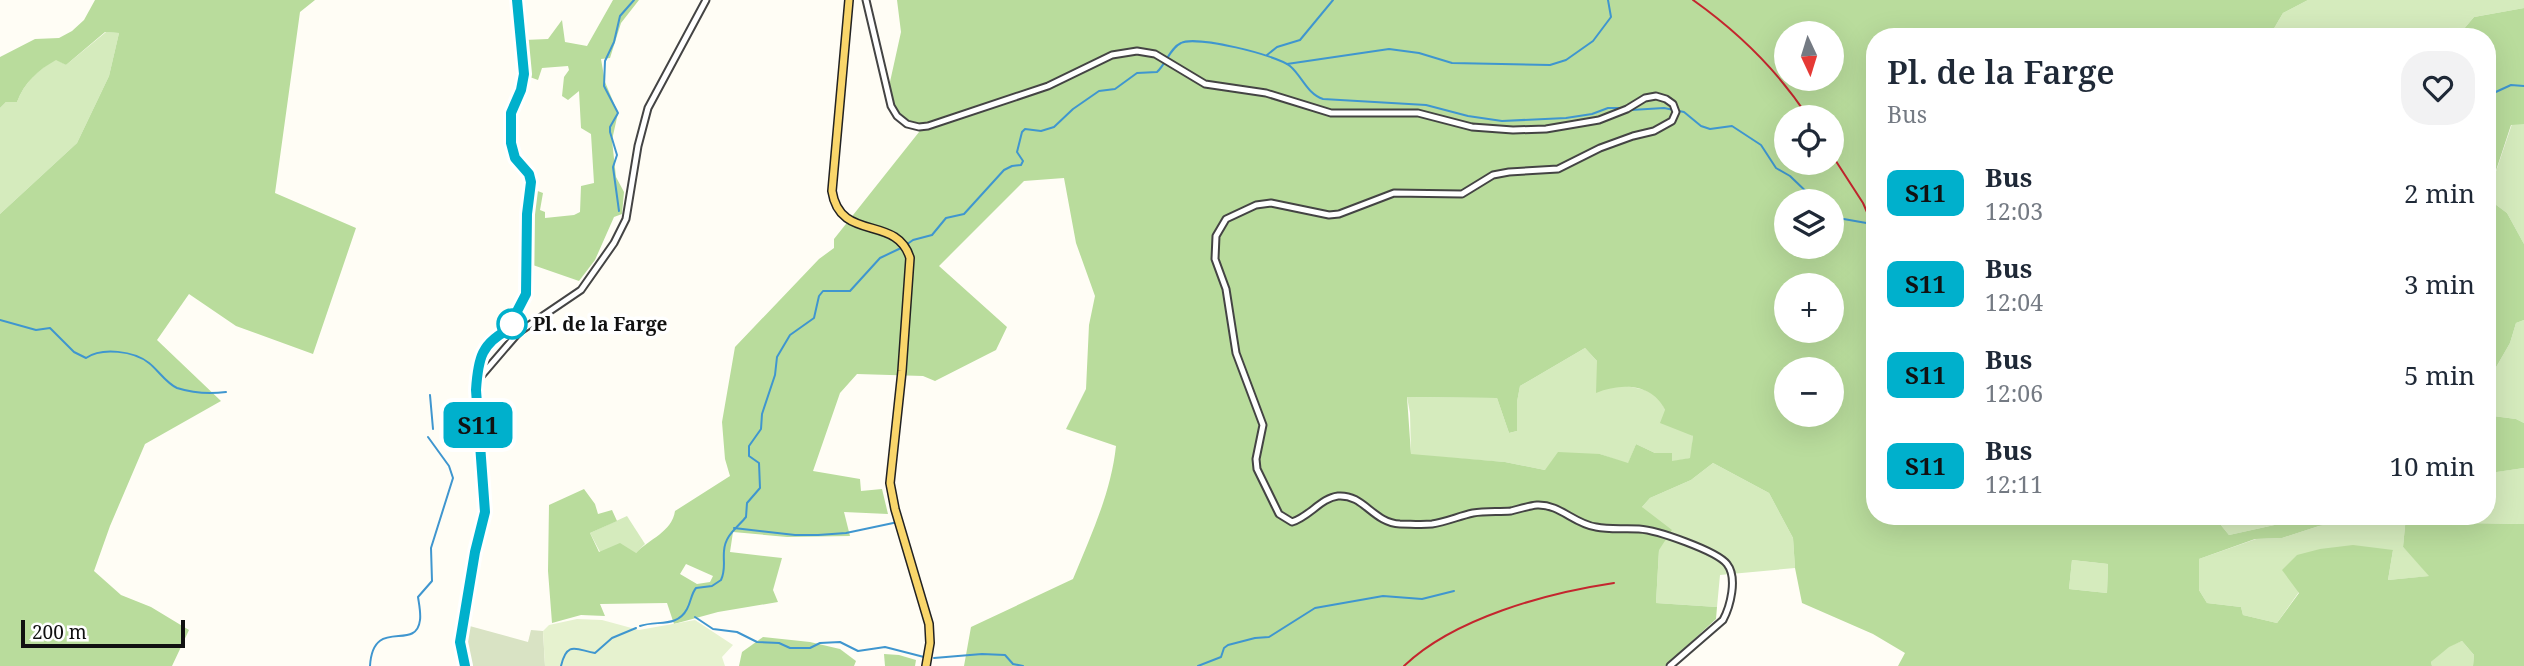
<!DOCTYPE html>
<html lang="fr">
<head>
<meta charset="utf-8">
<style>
  body { margin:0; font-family:"Noto Serif",serif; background:#f2f2f3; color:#1f2937; height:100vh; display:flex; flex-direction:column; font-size:26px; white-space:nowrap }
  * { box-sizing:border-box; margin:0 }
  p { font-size:23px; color:#747a83 }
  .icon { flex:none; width:38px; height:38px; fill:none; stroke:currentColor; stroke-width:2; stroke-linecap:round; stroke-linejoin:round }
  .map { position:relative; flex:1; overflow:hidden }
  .panel { position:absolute; left:1866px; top:28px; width:630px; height:497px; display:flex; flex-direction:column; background:#fff; border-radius:28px; box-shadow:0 7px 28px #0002 }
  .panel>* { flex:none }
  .badge { padding:0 14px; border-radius:10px; font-size:24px; line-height:46px }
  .needle { width:46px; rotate:176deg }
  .controls { position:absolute; left:1774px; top:21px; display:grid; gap:14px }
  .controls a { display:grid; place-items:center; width:70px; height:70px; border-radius:50%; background:#fff; box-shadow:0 7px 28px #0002; font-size:35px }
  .scale { position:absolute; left:21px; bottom:18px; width:164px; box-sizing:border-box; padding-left:7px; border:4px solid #111; border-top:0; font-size:19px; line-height:24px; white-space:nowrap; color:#111; -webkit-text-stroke:5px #fff; paint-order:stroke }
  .map>.badge { position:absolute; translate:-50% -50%; box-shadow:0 0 0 4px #fff }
  .round { display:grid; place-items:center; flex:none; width:74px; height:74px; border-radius:28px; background:#f2f2f3 }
  .overview { display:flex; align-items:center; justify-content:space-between; height:119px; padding:0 21px }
  h1 { font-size:33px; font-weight:600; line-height:52px }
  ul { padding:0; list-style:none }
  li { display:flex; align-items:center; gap:21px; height:91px; padding:0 21px }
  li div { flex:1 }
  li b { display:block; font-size:26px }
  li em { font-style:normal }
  li .badge { min-width:77px; font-weight:700; text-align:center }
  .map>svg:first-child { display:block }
</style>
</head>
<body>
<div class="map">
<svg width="2524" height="666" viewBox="0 0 2524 666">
  <rect width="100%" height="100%" fill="#fffdf5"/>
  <!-- green -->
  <g fill="#d5ebbd">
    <polygon points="2308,0 2524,0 2524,8 2474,17 2457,37 2269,37 2283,13"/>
    <path d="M 106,32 L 119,33 L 109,76 L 77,143 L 0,214 L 0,108 L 6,102 L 17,102 C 24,83 38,70 56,59 L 66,65 Z"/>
    <polygon points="2512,124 2524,124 2524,244 2507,213 2487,198"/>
    <polygon points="2524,320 2524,423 2516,419 2493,416 2487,383 2510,343 2516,323"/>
    <polygon points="1585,348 1597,361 1607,388 1627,386 1645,390 1659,396 1665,410 1693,436 1691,458 1671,462 1672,453 1655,453 1636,444 1628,464 1600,454 1545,470 1505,462 1411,455 1410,413 1407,397 1497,398 1509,433 1517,431 1517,402 1520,386"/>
    <polygon points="1713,463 1769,493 1793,538 1795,568 1720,575 1717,607 1656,603 1659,550 1642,507 1650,498 1691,480"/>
    <polygon points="2524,468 2524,524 2463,523 2466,516 2487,516 2487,478 2489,473"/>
    <polygon points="627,516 645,544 636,553 600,552 590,533"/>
    <polygon points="2216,516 2296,516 2279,524 2229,535 2216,519"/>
    <polygon points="2378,516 2406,516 2403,547 2430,576 2388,580 2393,550 2299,592 2277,623 2243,615 2241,607 2207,603 2199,590 2199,559 2256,539 2282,538 2319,526"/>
    <polygon points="2072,560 2108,564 2107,593 2069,589"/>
    <polygon points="2462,641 2474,655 2473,666 2432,666 2431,662 2449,646"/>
  </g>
  <!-- forest -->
  <g fill="#b9dc9c" fill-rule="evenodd">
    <path d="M 95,0 L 315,0 L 300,12 L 275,193 L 356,228 L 313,354 L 236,326 L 189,294 L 157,340 L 221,401 L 145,444 L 110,526 L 94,571 L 121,595 L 151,607 L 189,630 L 172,666 L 0,666 L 0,214 L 77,143 L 109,76 L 119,33 L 105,32 L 66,65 L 56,60 C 38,70 24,83 17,102 L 6,102 L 0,108 L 0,57 L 35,39 L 59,38 L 72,31 L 84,20 Z"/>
    <polygon points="613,0 639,0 621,23 610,58 601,59 605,82 618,113 612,140 616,177 624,192 622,214 614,217 595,260 579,281 530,264 530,218 535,190 543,193 540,210 545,212 545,218 574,215 580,212 581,186 594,183 591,134 581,128 579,91 568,100 562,96 564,77 569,70 568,66 542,68 538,80 527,76 524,40 548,39 562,20 565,42 587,46"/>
    <path d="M 897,0 L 2308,0 L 2283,13 L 2269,37 L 1874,37 L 1874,516 L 2112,516 L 2121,523 L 2126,516 L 2216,516 L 2216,519 L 2229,535 L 2279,524 L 2296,516 L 2378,516 L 2319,526 L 2282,538 L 2255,539 L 2199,559 L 2199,590 L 2207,603 L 2241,607 L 2243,615 L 2277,623 L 2299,593 L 2282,570 L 2297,555 L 2320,549 L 2353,545 L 2393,550 L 2388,580 L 2429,576 L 2403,547 L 2406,516 L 2466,516 L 2463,523 L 2524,524 L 2524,666 L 2473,666 L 2474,655 L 2462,641 L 2449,647 L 2431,662 L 2432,666 L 1898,666 L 1905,653 L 1873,634 L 1802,603 L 1795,568 L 1793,538 L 1769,493 L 1713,463 L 1691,480 L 1650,498 L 1642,507 L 1672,530 L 1659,550 L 1656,603 L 1717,607 L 1716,619 L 1665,666 L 964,666 L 971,627 L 1073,579 C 1091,535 1111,493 1116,446 L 1066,429 L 1086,389 L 1089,325 L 1095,296 L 1076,243 L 1064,178 L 1024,181 L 939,266 L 1007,327 L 996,350 L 935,381 L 923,376 L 857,374 L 840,393 L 813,471 L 860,479 L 861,491 L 882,489 L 888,514 L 844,512 L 850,536 L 787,537 L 733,532 L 730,552 L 782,558 L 773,590 L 778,602 L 718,612 L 674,624 L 667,603 L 600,604 L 605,616 L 581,615 L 552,623 L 548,571 L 549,505 L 584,489 L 595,504 L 598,514 L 612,510 L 617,521 L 590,533 L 599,552 L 620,543 L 636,553 C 649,539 672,532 675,511 L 730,476 L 725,459 L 722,422 L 735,347 L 819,259 L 834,248 L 834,239 L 923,127 L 914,126 L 897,116 L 888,91 L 901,32 ZM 1787,33 L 1832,33 L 1832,79 L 1787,79 ZM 1787,117 L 1832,117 L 1832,163 L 1787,163 ZM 1787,201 L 1832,201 L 1832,247 L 1787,247 ZM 1787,285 L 1832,285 L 1832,331 L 1787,331 ZM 1585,348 L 1597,361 L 1596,393 C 1621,383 1652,383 1665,410 L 1660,423 L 1693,436 L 1690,458 L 1672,461 L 1672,453 L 1655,453 L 1636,444 L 1628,463 L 1600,454 L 1558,452 L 1545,470 L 1505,462 L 1411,454 L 1407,397 L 1497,398 L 1509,433 L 1517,431 L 1517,402 L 1520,386 ZM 1787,369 L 1832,369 L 1832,415 L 1787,415 ZM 2072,560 L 2108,564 L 2107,593 L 2069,589 ZM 686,564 L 713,576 L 710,582 L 697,584 L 680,574 Z"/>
    <polygon points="2524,8 2524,124 2511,125 2487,198 2507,213 2524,244 2524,320 2516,323 2510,343 2487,383 2487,37 2457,37 2474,17"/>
    <polygon points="2487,384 2493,416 2516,419 2524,423 2524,468 2490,473 2487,478"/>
    <polygon points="763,637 810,642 840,649 856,661 854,666 739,666 742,652"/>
    <polygon points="884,654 899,655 916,660 915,666 885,666"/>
  </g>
  <!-- cemetery -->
  <polygon fill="#d9e3c4" points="466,625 528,642 531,630 543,631 545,666 469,666 464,646"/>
  <!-- pitch -->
  <polygon fill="#e6f2cf" points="577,619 602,620 639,630 695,620 733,645 722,657 725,666 545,666 543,631 549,625"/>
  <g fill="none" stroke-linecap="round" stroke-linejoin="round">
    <!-- stream -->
    <g stroke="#3f96cf" stroke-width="2">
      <polyline points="1267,55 1277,47 1300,40 1333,0"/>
      <polyline points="1287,64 1389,49 1419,53 1452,63 1550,65 1566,60 1593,41 1611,17 1608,0"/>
      <polyline points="2487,96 2511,85 2524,86"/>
      <polyline points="1631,110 1664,108 1684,112 1701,126 1710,129 1732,126 1761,145 1776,168 1790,176 1816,201"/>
      <polyline points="619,211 613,167 617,155 610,132 610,127 618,113 604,86 605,61 614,42 620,16 634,0"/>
      <polyline points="1832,214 1838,218 1872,224"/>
      <path d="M 906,245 L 913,240 L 932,235 L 946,218 L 964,214 L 1004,170 L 1012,166 L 1021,165 L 1023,161 L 1017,152 L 1022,132 L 1025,129 L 1041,131 L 1054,127 L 1073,109 L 1099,91 L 1115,89 L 1137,73 L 1157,72 C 1166,64 1170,48 1181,43 C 1195,35 1277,55 1290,66 C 1302,76 1307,94 1323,99 L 1426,105 L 1468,116 L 1502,121 L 1566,118 L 1592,114 L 1608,108 L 1622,108"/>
      <path d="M 0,320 L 36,330 L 50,328 L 74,352 L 86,358 C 102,347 134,351 149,363 C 158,370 166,383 177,388 C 193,393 210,394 226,392"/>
      <polyline points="430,395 433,429"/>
      <polyline points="734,528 795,535 818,535 846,533 898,522"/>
      <polyline points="695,617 713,629 737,632 757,642 779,643 790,648 810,648 820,643 840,642 858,651 885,647 924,657"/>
      <path d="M 640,626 C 657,620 677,628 687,609 C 691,602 691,594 696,588 L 712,586 L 721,580 C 726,569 723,562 724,551 C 725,535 737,528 746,517 L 747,503 L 760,488 L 759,463 L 749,456 L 749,446 L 761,429 L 762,414 L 775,375 L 777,357 L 790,335 L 814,318 L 819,296 L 823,291 L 850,291 L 880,258 L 901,248"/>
      <polyline points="934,658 982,654 1005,655 1013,664 1023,666"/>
      <path d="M 370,666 C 373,615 416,653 420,620 C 421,613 419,604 418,597 L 432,581 L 431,548 L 453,478 L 449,466 L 428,437"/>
      <path d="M 561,666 C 567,640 577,650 595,653 L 612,638 L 636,628"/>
      <polyline points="1198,666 1221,657 1224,648 1228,645 1255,638 1269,637 1315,608 1383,596 1422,599 1454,591"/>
    </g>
    <!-- minor casing -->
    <g stroke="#444" stroke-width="9">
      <g id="minor">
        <path d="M 866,0 L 891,106 L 897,116 L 907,124 L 919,127 L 928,126 L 1048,86 L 1112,55 L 1137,51 L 1155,54 L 1205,84 L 1266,93 L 1331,113 L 1418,113 L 1472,127 L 1513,130 L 1546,129 L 1599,120 L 1627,109 L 1645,98 L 1656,96 L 1666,99 L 1673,104 L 1676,112 L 1672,121 L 1654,131 L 1633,136 L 1600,148 L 1558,169 L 1509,172 L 1493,175 L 1462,194 L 1394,193 L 1339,214 L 1329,215 L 1271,203 L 1256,205 L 1226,219 L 1216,236 L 1215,259 L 1226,289 L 1236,353 L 1263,425 L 1256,459 L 1257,469 L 1279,514 L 1292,522 C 1309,517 1321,498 1338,496 C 1364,494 1373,523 1400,524 C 1410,524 1421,525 1432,524 C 1446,522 1459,516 1473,513 C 1485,511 1498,512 1511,511 C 1519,509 1528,506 1537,505 C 1560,504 1574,524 1596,527 C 1610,530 1625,528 1639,529 C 1657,530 1717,551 1727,564 C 1738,578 1730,607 1723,620 L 1670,666"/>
        <polyline points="512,328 512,321 526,294 527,214 531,182 529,174 515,158 511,143 511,116 521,90 524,73 517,0"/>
        <polyline points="478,375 482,375 519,332 581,290 614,243 626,219 638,146 648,108 706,0"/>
        <path d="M 479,440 C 478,416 470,366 485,347 C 491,338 503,332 512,328"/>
        <polyline points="465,666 460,642 476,552 484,521 485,505"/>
      </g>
    </g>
    <!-- major casing -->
    <g stroke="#222" stroke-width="10">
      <path id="major" d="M 849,0 L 832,191 C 840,243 897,214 910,258 L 902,371 L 890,483 L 895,509 L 929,624 L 930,643 L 926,666"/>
    </g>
    <!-- minor -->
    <use href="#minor" stroke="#fff" stroke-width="5"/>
    <!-- major -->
    <use href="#major" stroke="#f9d66b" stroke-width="7"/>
    <!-- rail -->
    <g stroke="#c4262e" stroke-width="2">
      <path d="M 1693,0 C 1738,32 1778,71 1808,117"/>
      <polyline points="1832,155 1863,203 1874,228"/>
      <path d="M 1404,666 C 1454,618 1547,593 1614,583"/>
    </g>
  </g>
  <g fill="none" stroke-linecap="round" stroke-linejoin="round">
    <!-- line casing -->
    <g stroke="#fff" stroke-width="16">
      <path id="line" d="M 465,666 L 460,642 L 475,552 L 485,512 L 476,390 C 478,359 481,342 512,328 L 512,321 L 526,294 L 527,214 L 531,182 L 529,174 L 515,158 L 511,143 L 511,113 L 521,90 L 524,74 L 517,0"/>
    </g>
    <!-- line -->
    <use href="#line" stroke="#00b0cc" stroke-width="10"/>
  </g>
  <!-- markers -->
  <circle fill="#fff" stroke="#00b0cc" stroke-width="3.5" cx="512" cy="324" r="14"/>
  <g text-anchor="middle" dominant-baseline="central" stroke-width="7" stroke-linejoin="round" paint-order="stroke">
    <!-- stop labels -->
    <g font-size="19" font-weight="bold" fill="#111" stroke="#fff" text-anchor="start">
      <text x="533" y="324">Pl. de la Farge</text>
    </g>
  </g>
</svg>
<div class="controls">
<a><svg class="needle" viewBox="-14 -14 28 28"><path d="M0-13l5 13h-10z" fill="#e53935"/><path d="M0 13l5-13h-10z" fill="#747a83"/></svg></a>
<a><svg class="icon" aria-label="locate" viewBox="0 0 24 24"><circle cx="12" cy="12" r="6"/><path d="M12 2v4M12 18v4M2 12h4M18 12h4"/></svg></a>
<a><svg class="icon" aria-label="layers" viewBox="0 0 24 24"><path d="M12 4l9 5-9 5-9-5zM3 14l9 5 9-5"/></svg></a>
<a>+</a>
<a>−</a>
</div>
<div class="scale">200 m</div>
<b class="badge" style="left:478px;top:425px;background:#00b0cc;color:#111">S11</b>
<section class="panel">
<div class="overview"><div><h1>Pl. de la Farge</h1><p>Bus</p></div><a class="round"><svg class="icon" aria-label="heart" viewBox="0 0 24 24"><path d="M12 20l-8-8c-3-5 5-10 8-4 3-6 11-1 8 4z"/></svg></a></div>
<ul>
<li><span class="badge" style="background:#00b0cc;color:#111">S11</span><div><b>Bus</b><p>12:03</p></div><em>2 min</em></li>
<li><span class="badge" style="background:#00b0cc;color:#111">S11</span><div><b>Bus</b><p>12:04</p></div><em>3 min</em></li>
<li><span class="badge" style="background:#00b0cc;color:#111">S11</span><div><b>Bus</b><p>12:06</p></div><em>5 min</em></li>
<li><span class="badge" style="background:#00b0cc;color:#111">S11</span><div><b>Bus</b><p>12:11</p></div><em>10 min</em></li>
</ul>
</section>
</div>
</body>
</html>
